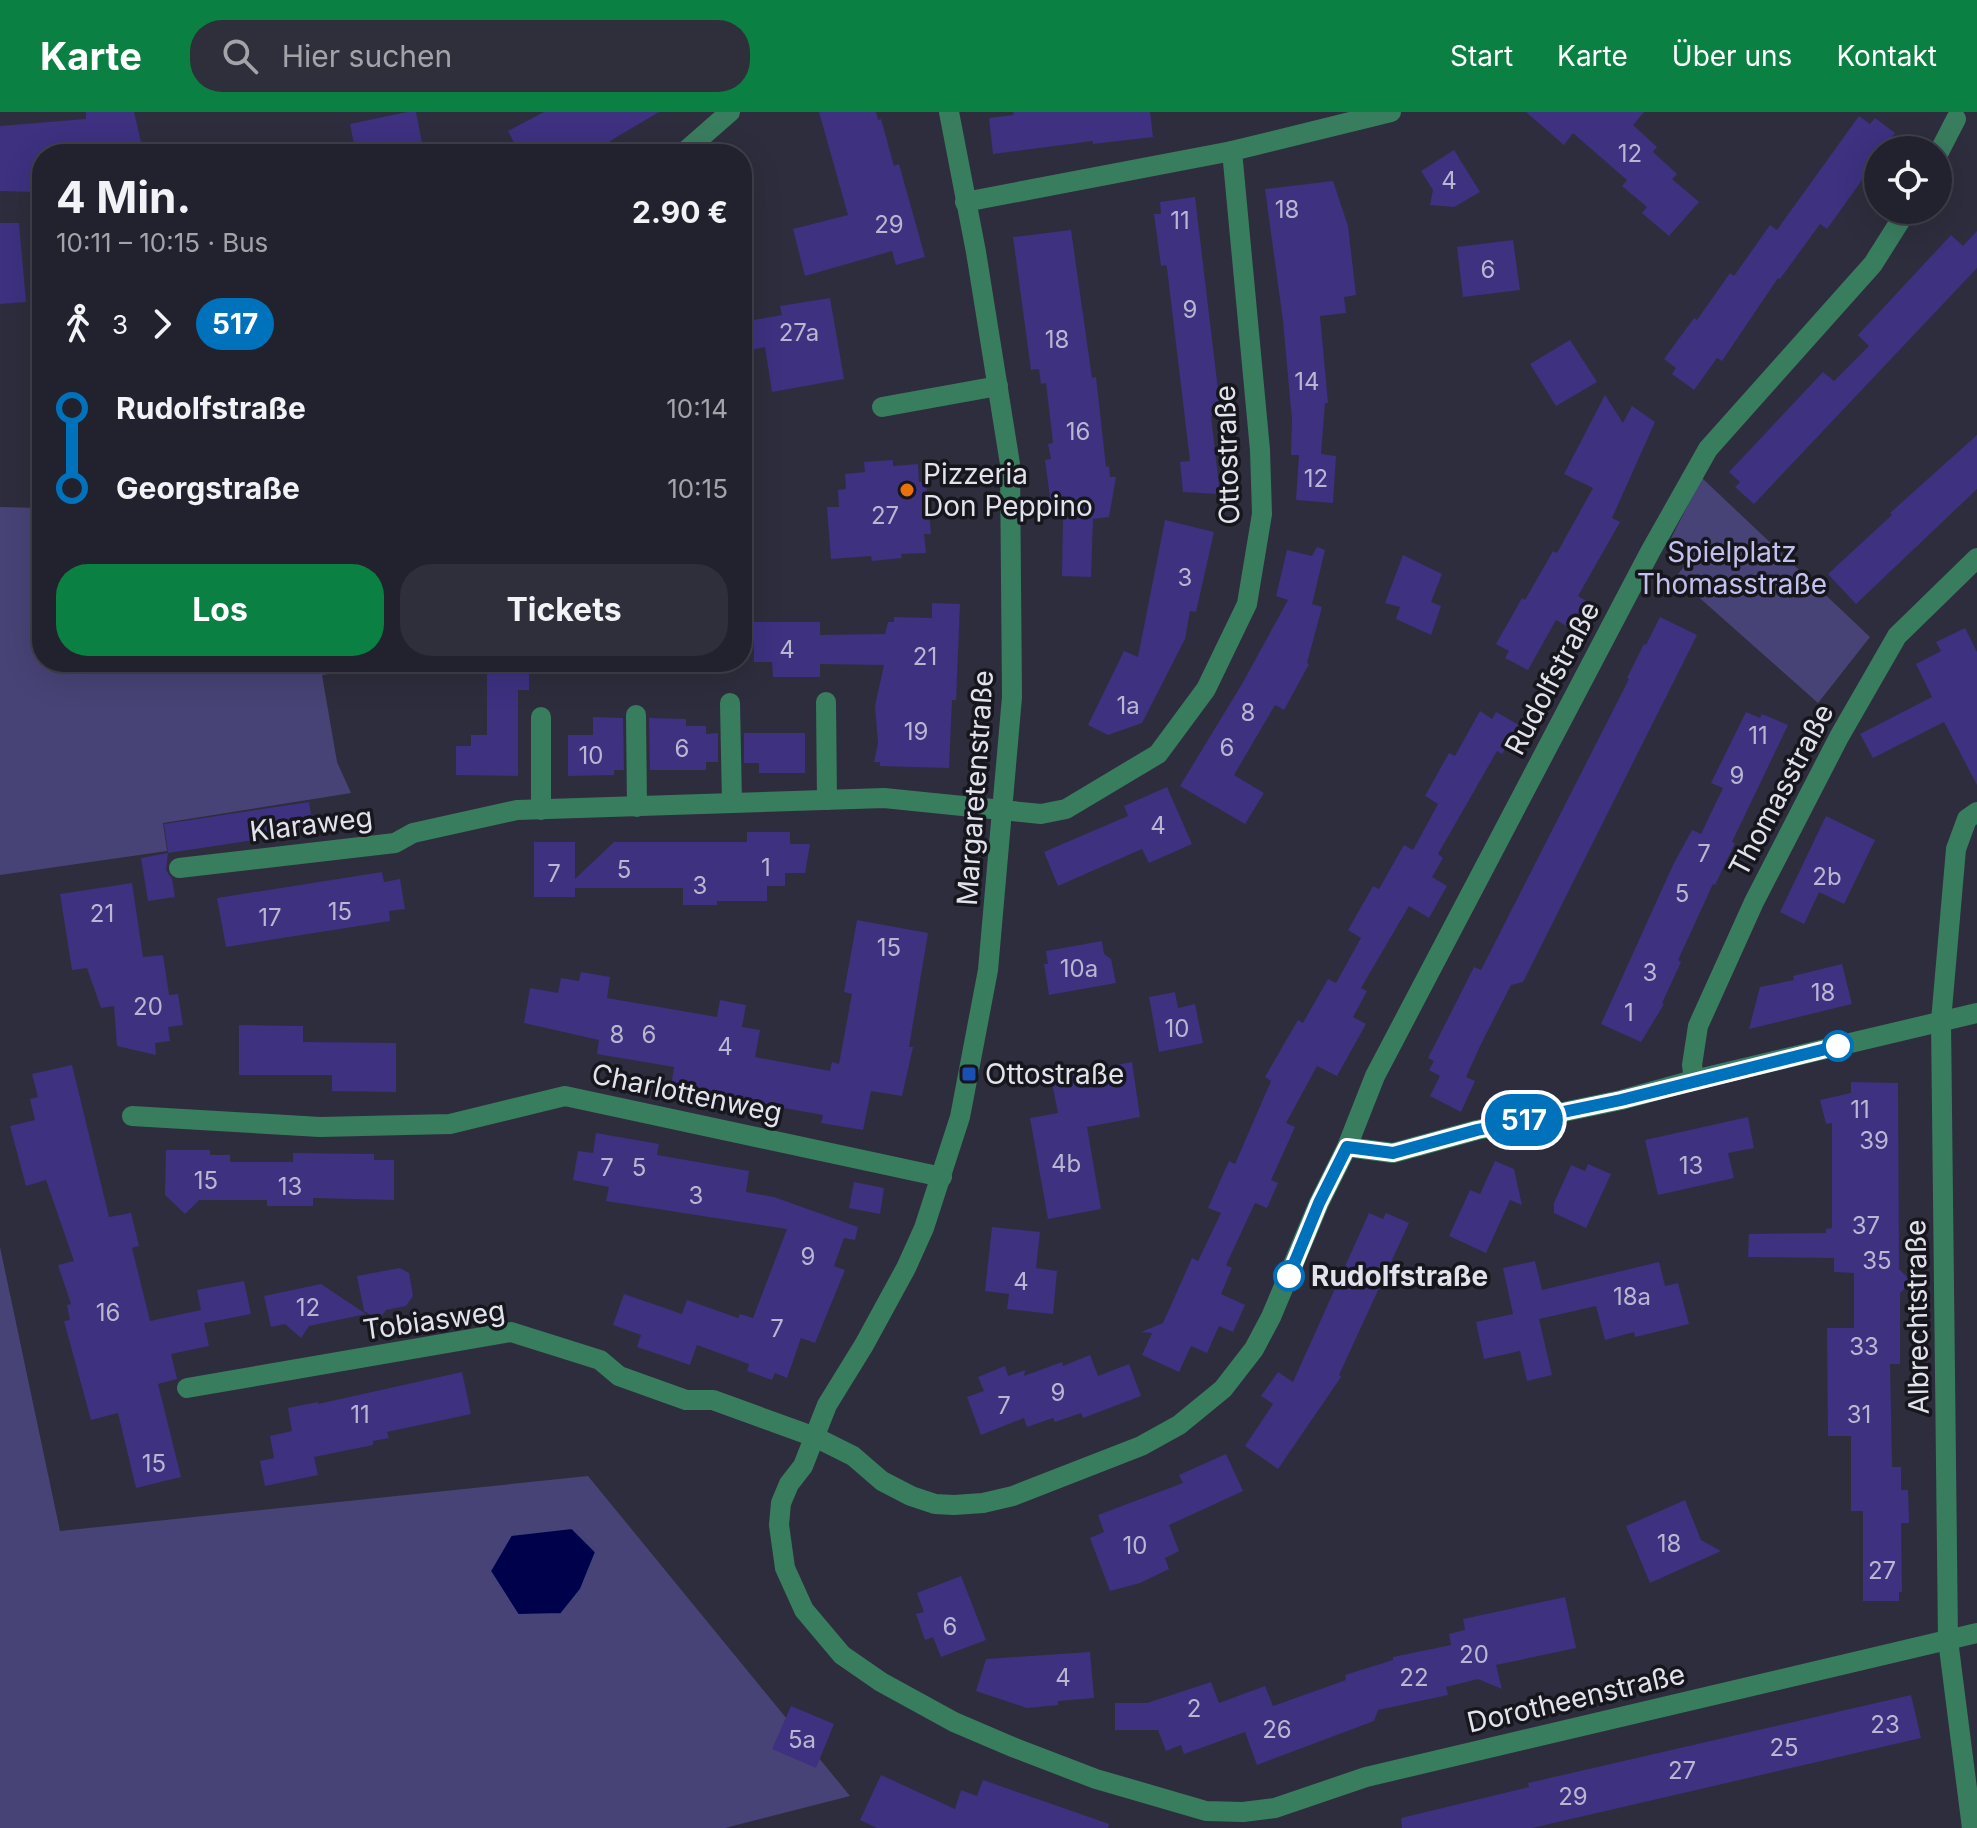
<!DOCTYPE html>
<html lang="de">
<head>
<meta charset="utf-8">
<style>
  body { margin:0; font-family:Inter,sans-serif; background:#2e2f3a; color:#f1f3f6; height:100vh; display:flex; flex-direction:column; font-size:30px; white-space:nowrap }
  * { box-sizing:border-box; margin:0 }
  p { font-size:26px; color:#a2a4aa }
  .icon { flex:none; width:44px; height:44px; fill:none; stroke:currentColor; stroke-width:2; stroke-linecap:round; stroke-linejoin:round }
  .map { position:relative; flex:1; overflow:hidden }
  .drawer { position:absolute; left:32px; top:32px; width:720px; height:528px; display:flex; flex-direction:column; background:#22222e; border-radius:32px; box-shadow:0 8px 32px #0002,0 0 0 2px #3f3f4a }
  .drawer>* { flex:none }
  .badge { padding:0 16px; border-radius:26px; font-size:28px; line-height:52px }
  .controls { position:absolute; left:1864px; top:24px; display:grid; gap:16px }
  .controls a { display:grid; place-items:center; width:88px; height:88px; border-radius:50%; background:#22222e; box-shadow:0 8px 32px #0002,0 0 0 2px #3f3f4a; font-size:40px }
  .map>.badge { position:absolute; translate:-50% -50%; box-shadow:0 0 0 4px #fff }
  .legs { display:flex; align-items:center; gap:12px; height:88px; padding:0 24px; font-size:26px }
  .legs p { margin-inline-start:auto }
  .headline { display:flex; align-items:center; justify-content:space-between; height:136px; padding:0 24px }
  h1 { font-size:44px; font-weight:700; line-height:60px }
  .action { display:flex; gap:16px; margin-top:auto; padding:16px 24px }
  .action a { flex:1; height:92px; border-radius:32px; background:#0b8043; color:#fff; font-size:32px; font-weight:700; line-height:92px; text-align:center }
  .action a+a { background:#2e2f3a; color:#f1f3f6 }
  ul { padding:0 24px; list-style:none }
  li { display:flex; align-items:center; gap:28px; height:80px; font-size:30px }
  li i { display:grid; place-items:center; width:12px; height:100%; margin:0 10px; background:currentColor }
  li i::after { content:''; width:20px; height:20px; margin:-10px; border:6px solid; border-radius:50%; background:#22222e }
  li p { margin-inline-start:auto }
  li:first-child i { background:linear-gradient(#0000 50%,currentColor 0) }
  li:last-child i { background:linear-gradient(currentColor 50%,#0000 0) }
  header { display:flex; align-items:center; gap:48px; box-sizing:border-box; height:112px; padding:0 40px; background:#0b8043; color:#fff }
  header strong { font-size:38px }
  nav { display:flex; gap:44px; margin-inline-start:auto; font-size:28px }
  .search { width:560px; height:72px; background:#2e2f3a; display:flex; align-items:center; gap:20px; box-sizing:border-box; padding:0 28px; border-radius:32px; color:#a2a4aa; font-size:30px }
  .map>svg:first-child { display:block }
</style>
</head>
<body>
<header>
<strong>Karte</strong>
<div class="search"><svg class="icon" aria-label="search" viewBox="0 0 24 24"><circle cx="10" cy="10" r="6"/><path d="M15 15l6 6"/></svg>Hier suchen</div>
<nav><a>Start</a><a>Karte</a><a>Über uns</a><a>Kontakt</a></nav>
</header>
<div class="map">
<svg width="1977" height="1716" viewBox="0 0 1977 1716">
  <rect width="100%" height="100%" fill="#2e2d3d"/>
  <!-- green -->
  <g fill="#474376">
    <polygon points="1702,366 1870,525 1818,591 1676,465 1688,449 1667,434"/>
    <polygon points="0,395 42,396 42,550 413,550 322,563 337,650 351,681 163,711 167,739 0,763"/>
    <polygon points="0,1135 60,1419 588,1364 850,1684 725,1716 0,1716"/>
  </g>
  <!-- water -->
  <polygon fill="#00014b" stroke="#44447b" stroke-width="2" points="572,1416 596,1440 581,1477 561,1502 518,1503 490,1459 511,1423"/>
  <!-- building -->
  <g fill="#3d3180">
    <polygon points="86,0 134,0 142,34 108,42 42,42 42,63 35,64 33,80 0,79 0,14 86,7"/>
    <polygon points="407,0 416,0 423,36 392,42 356,42 350,12"/>
    <polygon points="544,0 659,0 610,29 616,42 520,42 508,19"/>
    <polygon points="819,0 876,0 878,8 881,7 894,54 899,52 925,145 896,153 892,139 805,164 793,117 848,103"/>
    <polygon points="1013,0 1150,0 1153,25 1093,32 1093,29 993,42 989,6 1014,3"/>
    <polygon points="1526,0 1644,0 1633,13 1657,35 1653,40 1677,62 1672,67 1699,90 1669,124 1642,101 1647,95 1622,74 1627,68 1573,21 1564,33"/>
    <polygon points="1859,4 1870,12 1875,6 1895,21 1883,38 1878,38 1878,45 1872,54 1827,117 1820,112 1780,167 1778,166 1722,249 1717,246 1694,278 1672,262 1676,256 1664,247 1694,206 1697,208 1730,161 1734,164 1770,113 1777,118"/>
    <polygon points="1454,38 1480,80 1454,95 1430,93 1433,78 1421,59"/>
    <polygon points="1333,69 1348,114 1356,183 1344,185 1346,201 1320,204 1328,291 1325,291 1321,342 1336,344 1333,391 1296,388 1299,343 1291,343 1292,308 1283,209 1265,77"/>
    <polygon points="1195,85 1221,303 1211,304 1220,382 1183,380 1180,350 1190,349 1167,156 1166,153 1161,154 1154,102 1161,102 1160,90"/>
    <polygon points="0,111 19,111 26,190 0,192"/>
    <polygon points="1071,118 1092,266 1096,265 1106,355 1109,354 1110,365 1116,365 1109,405 1093,407 1091,465 1062,464 1063,406 1053,407 1045,348 1051,347 1048,332 1053,331 1046,271 1041,272 1039,257 1031,258 1013,125"/>
    <polygon points="1977,119 1977,156 1754,392 1735,375 1740,370 1729,360 1823,260 1834,269 1869,234 1858,223 1951,123 1963,134"/>
    <polygon points="1513,128 1520,178 1463,185 1457,135"/>
    <polygon points="830,186 844,267 772,280 765,235 742,240 742,210 782,203 780,194"/>
    <polygon points="1570,228 1597,270 1556,294 1530,252"/>
    <polygon points="1605,283 1623,311 1632,294 1655,310 1612,406 1620,410 1578,484 1593,493 1577,520 1556,508 1528,558 1505,546 1509,539 1496,532 1522,486 1525,488 1553,439 1557,441 1593,376 1564,362"/>
    <polygon points="1977,323 1977,377 1856,492 1828,462 1892,403 1890,401"/>
    <polygon points="893,348 893,354 918,352 919,370 926,370 931,422 924,422 926,441 901,442 902,446 872,449 871,444 831,447 827,395 839,395 838,378 846,377 845,362 865,360 864,350"/>
    <polygon points="1165,408 1214,420 1196,500 1190,499 1185,527 1142,611 1108,623 1088,613 1124,539 1138,545"/>
    <polygon points="1317,435 1325,438 1312,492 1322,495 1307,551 1309,552 1284,598 1275,593 1234,663 1264,681 1245,712 1180,674 1242,572 1288,488 1276,484 1287,438 1312,444"/>
    <polygon points="1403,443 1442,462 1431,490 1441,494 1431,523 1396,507 1400,495 1385,491"/>
    <polygon points="932,491 960,492 956,588 952,588 949,656 880,654 880,650 874,650 878,631 875,594 884,553 820,552 820,565 773,565 772,550 754,550 754,510 820,510 820,523 885,522 888,510 894,510 894,505 932,506"/>
    <polygon points="1660,505 1697,523 1523,870 1511,873 1481,932 1466,965 1475,969 1461,1000 1430,984 1440,964 1429,958 1434,949 1428,946 1474,855 1481,858 1629,567 1627,566 1644,532 1646,533"/>
    <polygon points="1965,516 1977,540 1977,673 1944,610 1873,646 1860,622 1932,585 1916,552 1941,539 1936,530"/>
    <polygon points="487,550 529,550 529,578 518,578 518,664 456,663 456,634 471,634 471,623 487,623"/>
    <polygon points="1480,599 1492,607 1496,600 1519,613 1502,642 1497,639 1438,742 1443,746 1432,765 1447,774 1429,806 1409,794 1361,876 1367,879 1353,905 1366,912 1337,964 1317,954 1286,1011 1295,1015 1271,1068 1278,1071 1267,1096 1255,1091 1226,1153 1232,1156 1221,1182 1245,1193 1233,1220 1219,1214 1207,1241 1191,1234 1179,1260 1142,1243 1152,1221 1141,1220 1163,1211 1192,1146 1198,1149 1221,1101 1208,1096 1229,1049 1235,1052 1271,969 1265,965 1298,908 1303,911 1328,867 1336,871 1361,826 1348,818 1373,774 1379,777 1404,733 1413,738 1438,692 1425,684 1449,641 1455,644"/>
    <polygon points="1746,600 1760,606 1762,602 1788,613 1732,730 1735,731 1715,773 1713,772 1678,848 1681,850 1662,891 1664,892 1641,930 1601,912 1673,753 1692,718 1701,722 1723,676 1711,671"/>
    <polygon points="593,605 623,606 624,658 614,658 614,663 568,664 568,623 593,623"/>
    <polygon points="649,606 686,607 686,614 706,614 706,622 718,621 718,650 706,650 706,658 650,658"/>
    <polygon points="744,621 805,621 805,661 759,661 759,651 744,651"/>
    <polygon points="1167,675 1192,732 1149,751 1142,737 1058,774 1044,740 1128,704 1124,694"/>
    <polygon points="309,690 314,719 168,741 164,712"/>
    <polygon points="1826,704 1875,728 1844,792 1819,780 1804,812 1780,800"/>
    <polygon points="747,720 790,720 790,732 810,732 805,761 785,761 785,774 767,774 767,789 717,789 717,793 683,793 683,776 575,776 575,785 534,785 534,730 575,730 575,767 614,730 747,730"/>
    <polygon points="168,741 166,758 172,767 175,785 148,789 141,746"/>
    <polygon points="382,760 384,770 400,767 405,797 389,799 390,809 226,835 217,786"/>
    <polygon points="132,771 143,845 163,843 169,883 178,882 183,913 168,915 170,929 155,931 156,943 117,934 114,894 101,896 87,856 72,858 60,782"/>
    <polygon points="857,808 928,821 909,935 913,935 902,984 871,979 863,1018 821,1011 823,1003 671,976 674,955 597,942 599,928 524,911 530,876 558,881 561,866 579,869 581,860 610,865 607,886 717,905 720,888 746,893 742,915 760,918 755,945 830,959 832,950 839,952 852,882 844,880"/>
    <polygon points="1102,829 1104,842 1111,847 1116,871 1049,883 1044,852 1048,852 1046,839"/>
    <polygon points="1842,852 1852,892 1749,917 1760,875 1794,868 1793,864"/>
    <polygon points="1175,880 1178,896 1195,892 1203,931 1159,940 1149,885"/>
    <polygon points="239,913 303,914 303,930 396,931 396,980 332,979 332,963 239,963"/>
    <polygon points="1132,950 1140,1005 1087,1015 1101,1097 1048,1107 1030,1006 1058,1001 1051,966"/>
    <polygon points="72,953 109,1105 131,1101 139,1134 132,1136 150,1209 201,1198 197,1178 244,1169 251,1202 204,1211 209,1234 171,1242 177,1267 158,1272 181,1365 136,1376 118,1301 91,1308 64,1209 70,1208 67,1193 71,1192 58,1153 74,1149 46,1068 26,1074 10,1014 35,1008 30,987 38,985 32,962"/>
    <polygon points="1851,970 1898,971 1899,1157 1912,1170 1900,1181 1900,1252 1890,1252 1892,1355 1901,1355 1901,1378 1908,1378 1909,1411 1901,1411 1902,1480 1899,1480 1899,1489 1863,1489 1863,1399 1851,1399 1851,1324 1828,1324 1827,1216 1854,1216 1854,1161 1834,1160 1834,1146 1748,1145 1749,1122 1826,1121 1826,1117 1832,1116 1832,1011 1826,1012 1820,988 1851,981"/>
    <polygon points="1748,1005 1754,1036 1728,1041 1734,1066 1658,1083 1645,1028"/>
    <polygon points="596,1021 659,1032 657,1043 749,1059 746,1080 774,1085 858,1115 855,1128 844,1126 834,1154 845,1158 815,1231 801,1226 787,1266 775,1261 772,1268 747,1259 749,1252 697,1233 690,1253 637,1235 641,1223 613,1213 624,1182 682,1202 687,1188 738,1206 740,1202 753,1206 787,1117 606,1089 609,1075 573,1068 578,1039 593,1041"/>
    <polygon points="166,1038 210,1038 210,1043 230,1043 230,1050 293,1050 293,1041 374,1042 374,1048 394,1048 394,1088 313,1086 313,1094 267,1094 267,1088 199,1088 185,1102 165,1083"/>
    <polygon points="1495,1049 1514,1057 1522,1093 1510,1088 1486,1141 1449,1124 1470,1078 1480,1082"/>
    <polygon points="1588,1052 1611,1062 1586,1116 1554,1101 1554,1091 1571,1053 1585,1059"/>
    <polygon points="854,1070 884,1076 880,1102 849,1096"/>
    <polygon points="1369,1101 1383,1107 1386,1101 1409,1111 1339,1263 1341,1265 1278,1357 1245,1334 1273,1292 1261,1284 1278,1260 1293,1270"/>
    <polygon points="992,1115 1040,1120 1036,1156 1057,1159 1053,1202 1007,1197 1009,1182 985,1179"/>
    <polygon points="1535,1149 1542,1178 1659,1150 1665,1174 1678,1171 1689,1212 1635,1225 1634,1220 1605,1228 1596,1194 1539,1207 1552,1263 1527,1269 1520,1239 1484,1247 1476,1210 1513,1202 1503,1156"/>
    <polygon points="400,1156 409,1161 413,1184 406,1194 386,1198 379,1208 364,1199 357,1164"/>
    <polygon points="321,1172 366,1202 309,1214 301,1226 285,1212 271,1215 264,1184"/>
    <polygon points="1090,1243 1098,1264 1129,1252 1141,1284 1083,1306 1081,1301 1055,1310 1053,1306 1027,1315 1024,1306 981,1323 967,1285 984,1279 978,1265 1005,1254 1008,1264 1025,1258 1024,1264 1062,1250 1063,1254"/>
    <polygon points="462,1260 471,1302 387,1320 389,1326 373,1329 373,1333 314,1345 318,1363 265,1374 260,1349 274,1346 270,1324 292,1319 288,1296 318,1290 318,1292"/>
    <polygon points="1226,1342 1243,1379 1169,1413 1179,1439 1165,1446 1169,1457 1140,1471 1110,1479 1090,1426 1104,1420 1098,1403 1183,1371 1179,1363"/>
    <polygon points="1685,1388 1701,1428 1721,1439 1650,1471 1626,1414"/>
    <polygon points="961,1464 986,1528 941,1545 933,1525 925,1528 916,1502 924,1500 917,1481"/>
    <polygon points="1565,1485 1576,1536 1496,1553 1502,1577 1478,1567 1446,1575 1448,1583 1378,1598 1374,1609 1257,1653 1245,1620 1184,1642 1181,1633 1166,1639 1158,1618 1115,1618 1115,1591 1147,1591 1211,1570 1219,1591 1265,1574 1273,1594 1346,1568 1345,1563 1393,1548 1393,1545 1451,1533 1449,1522 1465,1518 1463,1507"/>
    <polygon points="1090,1540 1094,1586 1058,1589 1058,1593 1027,1596 976,1579 986,1547"/>
    <polygon points="1911,1583 1921,1626 1532,1716 1402,1716 1401,1706 1529,1675 1528,1671"/>
    <polygon points="791,1594 834,1612 816,1656 772,1637"/>
    <polygon points="881,1663 955,1697 961,1678 977,1684 983,1668 1109,1712 1108,1716 877,1716 860,1708"/>
  </g>
  <g fill="none" stroke-linecap="round" stroke-linejoin="round">
    <!-- minor -->
    <g stroke="#397d5f" stroke-width="20">
      <polyline points="949,0 976,140 1010,352 1012,585 988,858 960,1005 924,1116 906,1156 864,1233 827,1293 803,1354 789,1372 781,1391 779,1413 785,1456 804,1498 842,1543 881,1570 954,1610 1015,1636 1096,1667 1206,1699 1243,1700 1275,1696 1366,1665 1977,1521"/>
      <polyline points="682,42 730,0"/>
      <polyline points="1938,42 1956,7"/>
      <polyline points="965,90 1232,39 1391,0"/>
      <polyline points="882,295 998,274"/>
      <polyline points="826,590 827,688"/>
      <polyline points="730,591 732,691"/>
      <polyline points="636,603 637,695"/>
      <polyline points="541,698 541,605"/>
      <polyline points="179,756 395,731 413,721 517,698 884,686 1041,702 1066,697 1158,642 1206,577 1247,492 1262,402 1260,338 1232,39"/>
      <polyline points="1694,968 1692,953 1698,914 1754,790 1839,625 1897,524 1977,446"/>
      <polyline points="132,1004 320,1015 450,1012 565,984 942,1065"/>
      <polyline points="1347,1035 1393,1041 1477,1018 1621,988 1694,968 1977,901"/>
      <polyline points="187,1276 511,1220 600,1248 619,1264 686,1288 713,1288 815,1325 853,1344 882,1369 911,1384 935,1392 954,1393 983,1391 1013,1384 1141,1334 1179,1313 1223,1277 1254,1237 1271,1205 1319,1091 1347,1035 1375,964 1650,440 1708,337 1873,152 1907,98"/>
      <polyline points="1972,1716 1948,1528 1941,909 1956,737 1967,707 1977,700"/>
    </g>
  </g>
  <g fill="none" stroke-linecap="round" stroke-linejoin="round">
    <!-- line-1 casing -->
    <g stroke="#fff" stroke-width="18">
      <polyline id="line-1" points="1289,1164 1319,1091 1347,1035 1393,1041 1477,1018 1621,988 1838,934"/>
    </g>
    <!-- line-1 -->
    <use href="#line-1" stroke="#0072bc" stroke-width="12"/>
  </g>
  <!-- markers -->
  <circle fill="#e8710a" stroke="#17161d" stroke-width="3" cx="907" cy="378" r="8"/>
  <g fill="#fff" stroke="#0072bc" stroke-width="4">
    <circle cx="1838" cy="934" r="14"/>
    <circle cx="1289" cy="1164" r="14"/>
  </g>
  <rect fill="#1a4fb4" stroke="#17161d" stroke-width="3" x="961" y="954" width="16" height="16" rx="4"/>
  <g text-anchor="middle" dominant-baseline="central" stroke-width="7" stroke-linejoin="round" paint-order="stroke">
    <!-- number labels -->
    <g font-size="24" fill="#b9b6d1">
      <text x="1630" y="41">12</text>
      <text x="1449" y="68">4</text>
      <text x="1287" y="97">18</text>
      <text x="1180" y="108">11</text>
      <text x="889" y="112">29</text>
      <text x="1488" y="157">6</text>
      <text x="1190" y="197">9</text>
      <text x="799" y="220">27a</text>
      <text x="1057" y="227">18</text>
      <text x="1307" y="269">14</text>
      <text x="1078" y="319">16</text>
      <text x="1316" y="366">12</text>
      <text x="885" y="403">27</text>
      <text x="1185" y="465">3</text>
      <text x="787" y="537">4</text>
      <text x="925" y="544">21</text>
      <text x="1128" y="593">1a</text>
      <text x="1248" y="600">8</text>
      <text x="916" y="619">19</text>
      <text x="1758" y="623">11</text>
      <text x="1227" y="635">6</text>
      <text x="682" y="636">6</text>
      <text x="591" y="643">10</text>
      <text x="1737" y="663">9</text>
      <text x="1158" y="713">4</text>
      <text x="1704" y="741">7</text>
      <text x="766" y="755">1</text>
      <text x="624" y="757">5</text>
      <text x="554" y="761">7</text>
      <text x="1827" y="764">2b</text>
      <text x="700" y="773">3</text>
      <text x="1682" y="781">5</text>
      <text x="340" y="799">15</text>
      <text x="102" y="801">21</text>
      <text x="270" y="805">17</text>
      <text x="889" y="835">15</text>
      <text x="1079" y="856">10a</text>
      <text x="1650" y="860">3</text>
      <text x="1823" y="880">18</text>
      <text x="148" y="894">20</text>
      <text x="1629" y="900">1</text>
      <text x="1177" y="916">10</text>
      <text x="617" y="922">8</text>
      <text x="649" y="922">6</text>
      <text x="725" y="934">4</text>
      <text x="1860" y="997">11</text>
      <text x="1874" y="1028">39</text>
      <text x="1066" y="1051">4b</text>
      <text x="1691" y="1053">13</text>
      <text x="607" y="1055">7</text>
      <text x="639" y="1055">5</text>
      <text x="206" y="1068">15</text>
      <text x="290" y="1074">13</text>
      <text x="696" y="1083">3</text>
      <text x="1866" y="1113">37</text>
      <text x="808" y="1144">9</text>
      <text x="1877" y="1148">35</text>
      <text x="1021" y="1169">4</text>
      <text x="1632" y="1184">18a</text>
      <text x="308" y="1195">12</text>
      <text x="108" y="1200">16</text>
      <text x="777" y="1216">7</text>
      <text x="1864" y="1234">33</text>
      <text x="1058" y="1280">9</text>
      <text x="1004" y="1293">7</text>
      <text x="360" y="1302">11</text>
      <text x="1859" y="1302">31</text>
      <text x="154" y="1351">15</text>
      <text x="1669" y="1431">18</text>
      <text x="1135" y="1433">10</text>
      <text x="1882" y="1458">27</text>
      <text x="950" y="1514">6</text>
      <text x="1474" y="1542">20</text>
      <text x="1063" y="1565">4</text>
      <text x="1414" y="1565">22</text>
      <text x="1194" y="1596">2</text>
      <text x="1885" y="1612">23</text>
      <text x="1277" y="1617">26</text>
      <text x="802" y="1627">5a</text>
      <text x="1784" y="1635">25</text>
      <text x="1682" y="1658">27</text>
      <text x="1573" y="1684">29</text>
    </g>
    <!-- street labels -->
    <g font-size="28" fill="#e2e2ec" stroke="#17161d">
      <text transform="translate(1227 343) rotate(-92)">Ottostraße</text>
      <text transform="translate(1552 566) rotate(-62)">Rudolfstraße</text>
      <text transform="translate(975 676) rotate(-86)">Margaretenstraße</text>
      <text transform="translate(1781 678) rotate(-62)">Thomasstraße</text>
      <text transform="translate(311 712) rotate(-7)">Klaraweg</text>
      <text transform="translate(687 981) rotate(12)">Charlottenweg</text>
      <text transform="translate(1917 1205) rotate(-91)">Albrechtstraße</text>
      <text transform="translate(434 1208) rotate(-8)">Tobiasweg</text>
      <text transform="translate(1576 1586) rotate(-13)">Dorotheenstraße</text>
    </g>
    <!-- poi labels -->
    <g font-size="28" fill="#e2e2ec" stroke="#17161d" text-anchor="start">
      <text x="923" y="362">Pizzeria<tspan x="923" dy="32">Don Peppino</tspan></text>
      <text x="985" y="962">Ottostraße</text>
    </g>
    <!-- park labels -->
    <g font-size="28" fill="#c1c1ee" stroke="#17161d">
      <text x="1732" y="440">Spielplatz<tspan x="1732" dy="32">Thomasstraße</tspan></text>
    </g>
    <!-- stop labels -->
    <g font-size="28" font-weight="bold" fill="#e2e2ec" stroke="#17161d" text-anchor="start">
      <text x="1311" y="1164">Rudolfstraße</text>
    </g>
  </g>
</svg>
<div class="controls">
<a><svg class="icon" aria-label="locate" viewBox="0 0 24 24"><circle cx="12" cy="12" r="6"/><path d="M12 2v4M12 18v4M2 12h4M18 12h4"/></svg></a>
</div>
<b class="badge" style="left:1524px;top:1008px;background:#0072bc;color:#fff">517</b>
<section class="drawer">
<div class="headline"><div><h1>4 Min.</h1><p>10:11 – 10:15 · Bus</p></div><b>2.90 €</b></div>
<div class="legs"><svg class="icon" aria-label="walk" viewBox="0 0 24 24"><circle cx="13" cy="4" r="2"/><path d="M13 8l-2 6 4 7M11 14l-3 7M7 12l3-4h3l4 4"/></svg>3<svg class="icon" aria-label="forward" viewBox="0 0 24 24"><path d="M9 5l7 7-7 7"/></svg><b class="badge" style="background:#0072bc;color:#fff">517</b></div>
<ul>
<li><i style="color:#0072bc"></i><b>Rudolfstraße</b><p>10:14</p></li>
<li><i style="color:#0072bc"></i><b>Georgstraße</b><p>10:15</p></li>
</ul>
<div class="action"><a>Los</a><a>Tickets</a></div>
</section>
</div>
</body>
</html>
